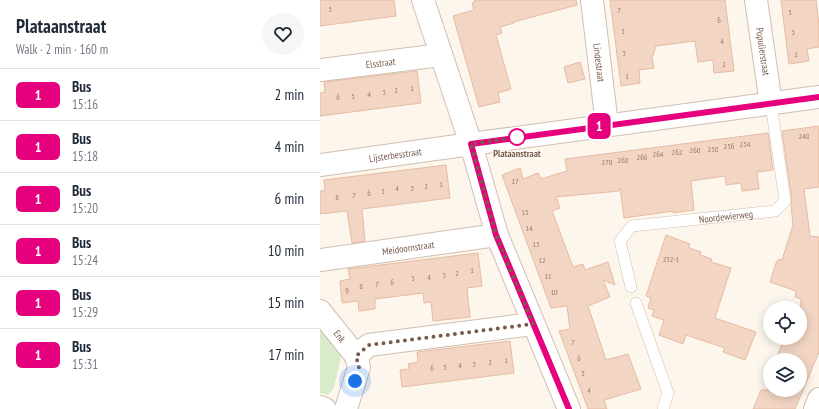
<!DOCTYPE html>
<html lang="en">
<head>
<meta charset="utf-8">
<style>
  body { margin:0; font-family:"PT Sans Narrow",sans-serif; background:#f6f6f7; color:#1f2937; height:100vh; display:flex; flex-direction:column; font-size:15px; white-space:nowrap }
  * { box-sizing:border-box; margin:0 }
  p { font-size:13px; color:#747a83 }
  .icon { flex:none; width:22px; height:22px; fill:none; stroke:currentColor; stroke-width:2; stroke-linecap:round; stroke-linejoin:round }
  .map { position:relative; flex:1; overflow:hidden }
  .side { display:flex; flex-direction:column; background:#fff; width:320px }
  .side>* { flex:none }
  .badge { padding:0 8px; border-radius:6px; font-size:14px; line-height:26px }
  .buttons { position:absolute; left:443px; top:301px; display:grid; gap:8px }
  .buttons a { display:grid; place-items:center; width:44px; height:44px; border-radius:50%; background:#fff; box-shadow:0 2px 10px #0003; font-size:20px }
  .you { position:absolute; width:20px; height:20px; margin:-10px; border:3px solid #fff; border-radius:50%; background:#1a73e8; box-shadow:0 0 0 6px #1a73e833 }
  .map>.badge { position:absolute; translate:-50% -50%; box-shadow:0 0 0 2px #fff }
  .round { display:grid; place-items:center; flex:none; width:42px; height:42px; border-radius:21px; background:#f6f6f7 }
  .overview { display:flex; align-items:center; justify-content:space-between; height:68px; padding:0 16px }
  h1 { font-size:19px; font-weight:800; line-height:30px }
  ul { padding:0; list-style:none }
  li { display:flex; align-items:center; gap:12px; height:52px; padding:0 16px; border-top:1px solid #e0e1e3 }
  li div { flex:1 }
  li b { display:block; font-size:15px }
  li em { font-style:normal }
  li .badge { min-width:44px; font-weight:700; text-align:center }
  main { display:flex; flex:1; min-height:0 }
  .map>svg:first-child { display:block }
</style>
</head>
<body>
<main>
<section class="side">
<div class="overview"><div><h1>Plataanstraat</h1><p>Walk · 2 min · 160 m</p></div><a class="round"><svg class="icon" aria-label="heart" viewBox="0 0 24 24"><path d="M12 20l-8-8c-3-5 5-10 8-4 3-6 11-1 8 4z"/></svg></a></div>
<ul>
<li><span class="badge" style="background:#e6007e;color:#fff">1</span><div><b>Bus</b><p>15:16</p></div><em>2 min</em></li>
<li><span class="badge" style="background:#e6007e;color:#fff">1</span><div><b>Bus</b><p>15:18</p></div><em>4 min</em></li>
<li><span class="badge" style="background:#e6007e;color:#fff">1</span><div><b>Bus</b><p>15:20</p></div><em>6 min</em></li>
<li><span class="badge" style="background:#e6007e;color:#fff">1</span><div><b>Bus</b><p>15:24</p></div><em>10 min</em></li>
<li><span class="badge" style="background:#e6007e;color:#fff">1</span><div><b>Bus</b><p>15:29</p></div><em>15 min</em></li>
<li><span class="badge" style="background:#e6007e;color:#fff">1</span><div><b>Bus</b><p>15:31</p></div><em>17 min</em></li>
</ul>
</section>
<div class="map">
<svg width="499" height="409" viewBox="0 0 499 409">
  <rect width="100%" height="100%" fill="#fdf6ec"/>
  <!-- green -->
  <polygon fill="#d8ecc9" points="0,321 22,351 14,388 8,395 0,393"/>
  <!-- building -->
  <g fill="#f3d5c3" stroke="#e6bba3">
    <polygon points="0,0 74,0 76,16 0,26"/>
    <polygon points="154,0 256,0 257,5 194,22 194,23 180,27 182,33 176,35 191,89 178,93 180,102 159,107 133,16 154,10 152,3 155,2"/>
    <polygon points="290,0 405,0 414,71 394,73 393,60 378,62 375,41 336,46 332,58 334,68 319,70 320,83 301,86"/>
    <polygon points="461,0 496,0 499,25 499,47 487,49 489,61 469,64"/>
    <polygon points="260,62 265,79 248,83 244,67"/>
    <polygon points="97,71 101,103 0,116 0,93 5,92 4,82"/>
    <polygon points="499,126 499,187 484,189 490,236 499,237 499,352 475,409 433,409 441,390 480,390 480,360 455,360 465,338 480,338 481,299 475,297 476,291 450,282 456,263 459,259 462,260 473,225 471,204 472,200 462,131"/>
    <polygon points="448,133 453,170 437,172 439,189 422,191 421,183 406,185 405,176 371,181 374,210 353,213 354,211 304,218 300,188 299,191 236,197 240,208 232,211 253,267 263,264 265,270 288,262 295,285 283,280 290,297 268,306 286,360 308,354 321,389 284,400 287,409 268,409 239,331 250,329 247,306 231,308 182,175 200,168 203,179 218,173 221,179 247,171 245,159"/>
    <polygon points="126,165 130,198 42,209 45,241 32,243 27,211 0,214 0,191 5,191 4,180"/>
    <polygon points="346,235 370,244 369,248 381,252 380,255 392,259 391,262 411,268 395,318 436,332 425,360 403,352 405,348 366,335 363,344 339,335 344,320 332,316 334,310 328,308 331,298 326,296"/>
    <polygon points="158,253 162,286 147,288 150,317 113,321 111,302 104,303 103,293 55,299 55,309 39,311 38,301 22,303 20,281 30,279 28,269"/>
    <polygon points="190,341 194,373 82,387 80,370 89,369 88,364 98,362 97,352"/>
  </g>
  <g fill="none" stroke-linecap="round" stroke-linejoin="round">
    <!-- service casing -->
    <g stroke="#d1beb0" stroke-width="12">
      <g id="service">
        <path id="s1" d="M 311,287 L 300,241 L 312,226 L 455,211 L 465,201 L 451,104"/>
        <polyline points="316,303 348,393 343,409"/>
      </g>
    </g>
    <!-- minor casing -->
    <g stroke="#d1beb0" stroke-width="24">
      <g id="minor">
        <path id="s2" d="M 272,0 L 287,125"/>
        <path id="s3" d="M 436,0 L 451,104"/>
        <path id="s4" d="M 0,70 L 121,55"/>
        <path id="s5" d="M 0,165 L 151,144 L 177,235 L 249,409"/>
        <path id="s6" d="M 0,260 L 177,235"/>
        <path id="s7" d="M 0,311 L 36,356 L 39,367 L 26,409"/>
        <polyline points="36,356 49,345 213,324"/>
        <polyline points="0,407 5,409"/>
        <polyline points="495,409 499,399"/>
      </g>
    </g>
    <!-- tertiary casing -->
    <g stroke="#d1beb0" stroke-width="24">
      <polyline id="tertiary" points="103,0 151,144 499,97"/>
    </g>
    <!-- service -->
    <use href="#service" stroke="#fff" stroke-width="11"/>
    <!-- minor -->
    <use href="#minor" stroke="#fff" stroke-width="22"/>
    <!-- tertiary -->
    <use href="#tertiary" stroke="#fff" stroke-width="22"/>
  </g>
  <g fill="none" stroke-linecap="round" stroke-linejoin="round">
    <!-- line casing -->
    <g stroke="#fff" stroke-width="9">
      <polyline id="line" points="249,409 176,235 151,144 499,97"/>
    </g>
    <!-- line -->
    <use href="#line" stroke="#e6007e" stroke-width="6"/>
    <!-- walk -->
    <polyline stroke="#7a5c4d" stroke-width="4" stroke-dasharray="0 7.2" points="35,381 39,367 36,356 49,345 213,324 176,235 151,144 197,137"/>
  </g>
  <!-- markers -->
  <circle fill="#fff" stroke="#e6007e" stroke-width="2" cx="197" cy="137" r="8"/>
  <g text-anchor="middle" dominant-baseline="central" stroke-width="3" stroke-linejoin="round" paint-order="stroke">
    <!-- number labels -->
    <g font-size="8" fill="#987a6a">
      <text x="10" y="9">5</text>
      <text x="299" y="10">7</text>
      <text x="470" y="12">5</text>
      <text x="399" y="20">6</text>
      <text x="303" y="31">5</text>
      <text x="473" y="32">3</text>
      <text x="402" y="41">4</text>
      <text x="304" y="53">3</text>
      <text x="476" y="54">1</text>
      <text x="404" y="64">2</text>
      <text x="307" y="76">1</text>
      <text x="92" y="88">1</text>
      <text x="76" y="90">2</text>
      <text x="64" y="92">3</text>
      <text x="49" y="94">4</text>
      <text x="33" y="96">5</text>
      <text x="18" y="97">6</text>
      <text x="484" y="136">248</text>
      <text x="425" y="144">254</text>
      <text x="409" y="146">256</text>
      <text x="393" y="149">258</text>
      <text x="375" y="150">260</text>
      <text x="357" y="152">262</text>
      <text x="338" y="154">264</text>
      <text x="322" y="157">266</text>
      <text x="303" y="160">268</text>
      <text x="287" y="162">270</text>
      <text x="195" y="181">17</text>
      <text x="121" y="184">1</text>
      <text x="106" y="186">2</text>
      <text x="77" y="188">4</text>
      <text x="92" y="188">3</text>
      <text x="63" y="191">5</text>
      <text x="49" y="193">6</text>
      <text x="34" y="195">7</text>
      <text x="17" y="197">8</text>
      <text x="205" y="212">15</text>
      <text x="209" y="228">14</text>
      <text x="216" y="244">13</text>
      <text x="351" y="259">252-1</text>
      <text x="222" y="260">12</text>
      <text x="152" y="270">1</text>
      <text x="137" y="273">2</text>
      <text x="124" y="275">3</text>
      <text x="228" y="276">11</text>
      <text x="109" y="277">4</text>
      <text x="93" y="278">5</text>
      <text x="72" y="282">6</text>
      <text x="57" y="284">7</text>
      <text x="41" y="286">8</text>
      <text x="27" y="290">9</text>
      <text x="234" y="292">10</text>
      <text x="253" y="342">7</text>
      <text x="259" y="358">6</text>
      <text x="186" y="360">1</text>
      <text x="170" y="362">2</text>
      <text x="154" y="364">3</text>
      <text x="140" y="365">4</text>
      <text x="125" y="367">5</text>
      <text x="112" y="368">6</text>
      <text x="263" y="373">5</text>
      <text x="269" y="390">4</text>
    </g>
    <!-- street labels -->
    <g font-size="10" fill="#7a5c4d" stroke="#fffaf3">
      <text stroke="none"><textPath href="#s3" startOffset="52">Populierstraat</textPath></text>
      <text stroke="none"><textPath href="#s4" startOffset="61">Elsstraat</textPath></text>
      <text stroke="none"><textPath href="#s2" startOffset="63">Lindestraat</textPath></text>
      <text stroke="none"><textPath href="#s5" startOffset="76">Lijsterbesstraat</textPath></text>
      <text stroke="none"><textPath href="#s1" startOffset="161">Noordewierweg</textPath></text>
      <text stroke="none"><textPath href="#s6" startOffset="89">Meidoornstraat</textPath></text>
      <text stroke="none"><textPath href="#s7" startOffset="32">Enk</textPath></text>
    </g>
    <!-- stop labels -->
    <g font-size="10" font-weight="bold" fill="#7a5c4d" stroke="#fffaf3">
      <text x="197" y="153">Plataanstraat</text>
    </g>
  </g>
</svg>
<div class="buttons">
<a><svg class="icon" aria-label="locate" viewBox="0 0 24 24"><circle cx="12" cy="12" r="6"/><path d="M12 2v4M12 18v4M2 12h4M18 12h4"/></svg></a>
<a><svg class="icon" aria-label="layers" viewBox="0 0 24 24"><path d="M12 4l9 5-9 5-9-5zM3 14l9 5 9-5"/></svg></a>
</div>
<div class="you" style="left:35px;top:381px"></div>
<b class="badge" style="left:279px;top:126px;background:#e6007e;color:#fff">1</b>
</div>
</main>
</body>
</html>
